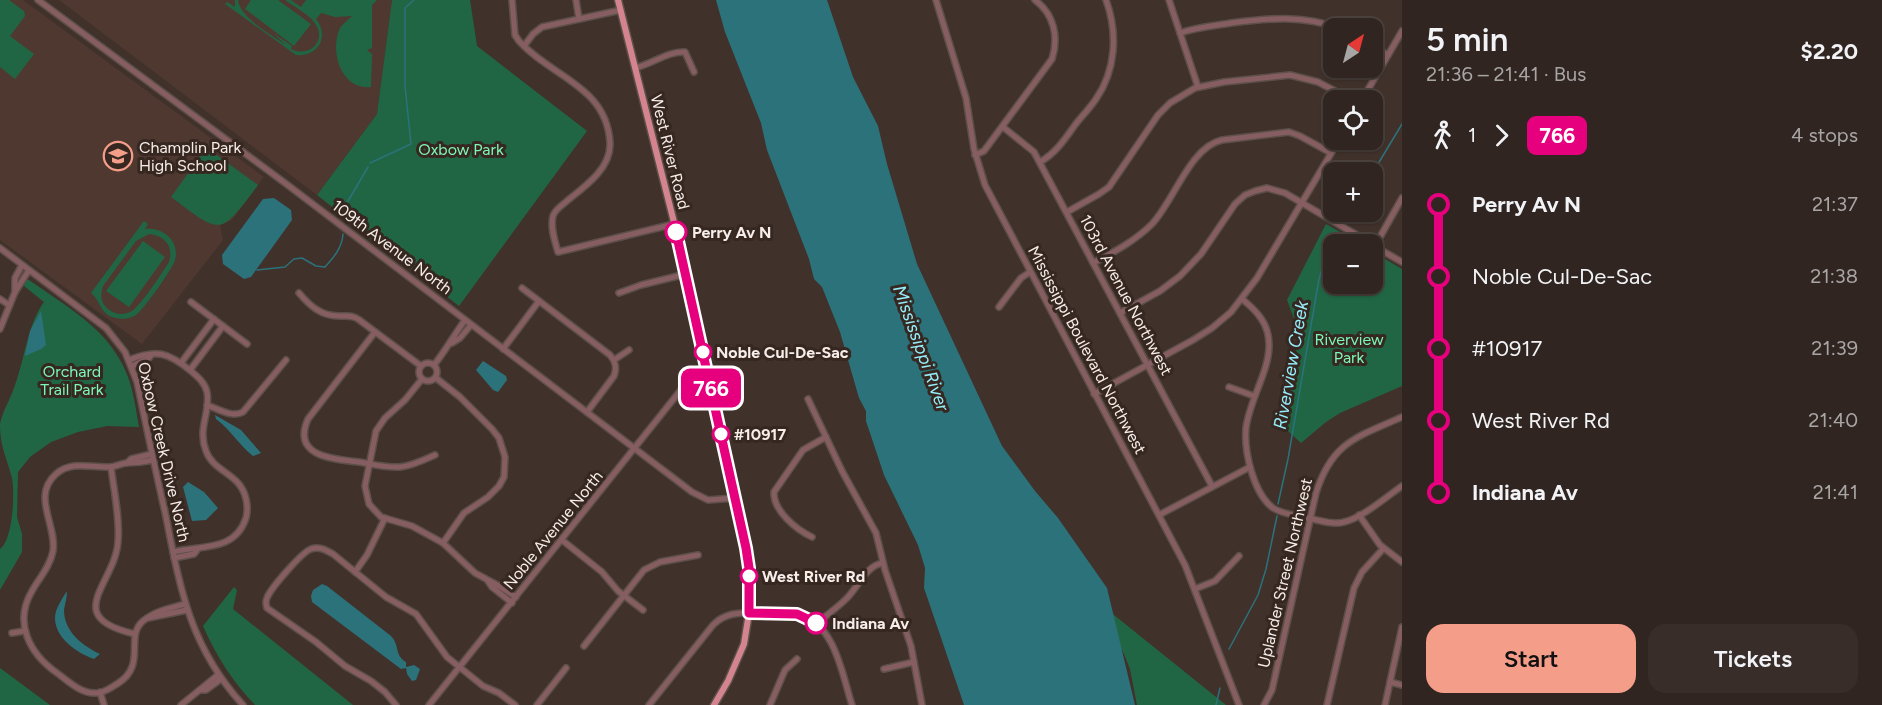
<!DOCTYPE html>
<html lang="en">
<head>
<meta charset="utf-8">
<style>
  body { margin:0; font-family:Figtree,sans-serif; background:#382d29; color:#f1f3f6; height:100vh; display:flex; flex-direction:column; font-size:22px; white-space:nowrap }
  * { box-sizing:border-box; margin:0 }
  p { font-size:20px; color:#a8a5a5 }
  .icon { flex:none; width:33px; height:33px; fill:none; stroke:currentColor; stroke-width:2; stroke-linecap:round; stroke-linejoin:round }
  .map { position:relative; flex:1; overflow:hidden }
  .drawer { display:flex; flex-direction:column; background:#302520; width:480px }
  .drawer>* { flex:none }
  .badge { padding:0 12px; border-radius:9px; font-size:21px; line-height:39px }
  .needle { width:39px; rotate:36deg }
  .controls { position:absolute; left:1323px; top:18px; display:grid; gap:12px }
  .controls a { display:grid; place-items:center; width:60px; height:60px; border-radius:12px; background:#302520; box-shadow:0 2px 4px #0004,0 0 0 2px #4b423e; font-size:30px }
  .map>.badge { position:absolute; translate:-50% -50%; box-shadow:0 0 0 3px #fff }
  .legs { display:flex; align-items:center; gap:9px; height:66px; padding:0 24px; font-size:20px }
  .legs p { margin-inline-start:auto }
  .overview { display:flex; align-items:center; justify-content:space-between; height:102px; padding:0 24px }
  h1 { font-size:33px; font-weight:600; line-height:45px }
  .button { display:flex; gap:12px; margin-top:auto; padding:12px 24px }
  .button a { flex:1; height:69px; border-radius:18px; background:#f49e8a; color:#111; font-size:24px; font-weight:600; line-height:69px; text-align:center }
  .button a+a { background:#382d29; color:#f1f3f6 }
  ul { padding:0 24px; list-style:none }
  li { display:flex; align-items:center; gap:21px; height:72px; font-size:22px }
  li i { display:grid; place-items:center; width:9px; height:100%; margin:0 8px; background:currentColor }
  li i::after { content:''; width:15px; height:15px; margin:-8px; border:4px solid; border-radius:50%; background:#302520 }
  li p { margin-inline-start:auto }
  li:first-child i { background:linear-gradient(#0000 50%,currentColor 0) }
  li:last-child i { background:linear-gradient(currentColor 50%,#0000 0) }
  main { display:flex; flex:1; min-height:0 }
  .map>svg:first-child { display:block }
</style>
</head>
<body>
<main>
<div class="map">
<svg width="1402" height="705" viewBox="0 0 1402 705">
  <rect width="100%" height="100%" fill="#40312b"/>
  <!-- built -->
  <g fill="#4e382f">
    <polygon points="0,0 23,0 264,177 232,220 220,225 223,240 142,344 0,240"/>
    <polygon points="59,0 392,0 377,114 317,195"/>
  </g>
  <!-- green -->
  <g fill="#216644" fill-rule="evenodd">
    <polygon points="0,0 9,0 24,11 25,16 10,36 34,54 15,79 0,67"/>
    <path d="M 235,0 L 238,0 C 240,18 272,35 286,45 L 273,33 L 292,46 L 291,49 C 307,58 327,42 316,25 C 310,15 295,7 285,0 L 291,0 L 301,7 L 306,0 L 377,0 L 372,5 L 372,48 L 367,50 L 372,54 L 371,87 C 342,90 330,54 339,30 C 342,24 348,20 352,16 L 335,17 L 321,13 L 316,19 C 330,36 318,57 296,55 L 225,4 L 227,2 L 235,7 Z"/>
    <polygon points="251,0 278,0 311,24 294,46 245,9"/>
    <polygon points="392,0 470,0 477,46 587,131 459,306 386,249 352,226 340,213 317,195 377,114"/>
    <path d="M 204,151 L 211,151 L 258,185 C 219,237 222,235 171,197 Z"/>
    <path d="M 144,221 L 148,224 L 145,229 C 163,227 180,241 175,260 C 173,268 144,309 137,314 C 133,318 123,320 116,318 C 100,315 101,301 91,293 ZM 149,234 C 165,235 174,247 169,262 C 162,273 142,304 132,311 C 124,316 113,315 106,307 C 100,301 101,293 103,286 L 136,241 Z"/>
    <polygon points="1326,224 1361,244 1334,244 1334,284 1372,284 1373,252 1402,269 1402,386 1340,413 1326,422 1301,443 1277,421 1295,368 1298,329 1287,300"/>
    <polygon points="143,241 165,257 129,307 106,291"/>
    <path d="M 26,280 L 29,280 C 67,307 111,330 128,377 C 134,393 136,411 139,427 L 107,426 L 78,432 L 51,442 L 30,457 L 18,472 L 17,517 L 22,534 L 22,552 L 0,590 L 0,549 C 13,540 15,493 12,478 C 7,458 0,447 0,424 C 2,412 11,398 15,385 C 25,358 27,326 44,302 L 24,286 Z"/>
    <path d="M 234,587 L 237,590 L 233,609 L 353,705 L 255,705 C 233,682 216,656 203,626 Z"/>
    <polygon points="1104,607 1226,705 1137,705 1130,669 1124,654 1110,628"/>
    <polygon points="0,668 50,705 0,705"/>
  </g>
  <!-- water -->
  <g fill="#2c727b">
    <polygon points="716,0 827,0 853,77 878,126 887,164 917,264 1002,446 1035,491 1058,518 1107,588 1135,705 964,705 924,588 925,568 918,545 884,475 866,421 866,411 859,398 840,332 822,287 814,279 809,259 767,150 761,123 725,32"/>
    <polygon points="274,198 291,210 292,220 251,277 244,279 223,264 222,255 263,199"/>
    <polygon points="41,311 46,345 41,349 25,356 30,331"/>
    <polygon points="483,361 506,376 507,380 498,392 493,390 476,370"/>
    <path d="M 215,415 L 241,430 L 261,453 L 253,456 C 239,445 230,429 216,419 Z"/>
    <polygon points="188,482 204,492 218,508 206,520 192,521 183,487"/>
    <path d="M 322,584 L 327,586 L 391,636 C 400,645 394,655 406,662 L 406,667 L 414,665 L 420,669 L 416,680 L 412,681 L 407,674 L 406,668 L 401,669 L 312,602 L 311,596 L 313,590 Z"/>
    <path d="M 67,591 C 67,597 65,604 64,610 C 64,632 83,646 100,654 L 94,659 C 77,653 55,638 55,618 C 55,609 62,599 67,591 Z"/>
  </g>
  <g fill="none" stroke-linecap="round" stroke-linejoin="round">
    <!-- stream -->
    <g stroke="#2c727b" stroke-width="1.5">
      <polyline points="370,163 411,144 405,86 405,8 414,0"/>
      <polyline points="1372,174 1402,124"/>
      <polyline points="344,218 344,208 368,167"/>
      <polyline points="1345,219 1350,212"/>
      <path d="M 257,270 L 285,267 L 294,259 L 302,258 L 316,266 L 325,267 C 334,257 342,248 343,234"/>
      <polyline points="1278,504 1288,459 1319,279 1326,256 1338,233"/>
      <polyline points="1229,649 1258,595 1266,569 1277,516"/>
      <polyline points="1216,705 1220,688"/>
    </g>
    <!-- minor casing -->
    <g stroke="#5d4f49" stroke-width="8">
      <g id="minor">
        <polyline points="38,0 285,183 692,492 708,500 735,498"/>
        <path d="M 512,0 L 515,35 L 519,41 C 551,77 607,86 610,143 C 611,168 586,186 568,200 C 563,205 555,209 553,216 C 550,227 555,242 558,252 L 674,224"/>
        <polyline points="576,0 579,19"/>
        <polyline points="936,0 966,98 974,149 985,185 1185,565 1239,705"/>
        <polyline points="1169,0 1198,87"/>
        <path d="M 1180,33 C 1197,27 1214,26 1231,23 C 1269,18 1302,15 1339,28"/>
        <polyline points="524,46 533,34 542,27 621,10"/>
        <polyline points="1372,46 1388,55"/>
        <path d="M 635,68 C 652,64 668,51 685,52 L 694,72"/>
        <polyline points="1362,100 1402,31"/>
        <polyline points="1003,127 1034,152 1212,486"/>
        <path d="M 975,155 L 984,151 L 1052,59 C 1059,37 1054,14 1035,0"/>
        <path d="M 1040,162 C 1056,153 1065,139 1075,125 C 1082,116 1090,108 1096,99 C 1116,70 1118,33 1106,0"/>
        <polyline points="1067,212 1099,194 1109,187 1158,115 1170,103 1195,88 1224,82 1290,75 1318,82 1352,100"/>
        <polyline points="1372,245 1402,262"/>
        <polyline points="1375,246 1402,198"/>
        <path d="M 0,248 L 106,328 L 125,352 L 137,382 C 146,425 155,469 165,512 C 180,587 189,646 243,705"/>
        <path d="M 1093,263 C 1114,252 1135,241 1152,224 C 1174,201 1190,147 1222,140 L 1289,132 L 1300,136 L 1331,153"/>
        <path d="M 522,288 L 610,355 C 616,362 617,368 614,376 L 587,412"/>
        <polyline points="15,292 15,278 22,265"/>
        <path d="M 299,293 C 310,306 321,316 339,316 C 347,316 352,315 358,319 L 421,366"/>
        <polyline points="619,293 641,285 686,274"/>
        <polyline points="0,299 9,305"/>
        <path d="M 1242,299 C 1257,311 1269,324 1269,344 C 1270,370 1249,401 1246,428 C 1244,451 1253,493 1273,508 C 1284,515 1299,516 1312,519 C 1322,521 1334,525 1344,522 C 1362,518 1386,497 1402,486"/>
        <polyline points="191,302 247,344"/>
        <polyline points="999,307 1021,278 1030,272"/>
        <polyline points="1120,313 1160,291 1180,276 1201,254 1235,204 1245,195 1255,191 1267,188 1285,193 1372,244"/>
        <polyline points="0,329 15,292 29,270"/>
        <path d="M 375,332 L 308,419 C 291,457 334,459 359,462 C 372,464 386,468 400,467 C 412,466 424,460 435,455"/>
        <polyline points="452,343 460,338 471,325"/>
        <polyline points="503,349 539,301"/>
        <path d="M 129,360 C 156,349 168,352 191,371 C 198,377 205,383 207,392 C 211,412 197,428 206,451 C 211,466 228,472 238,483 C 246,492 249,506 246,518 C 235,552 201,545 173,552"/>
        <polyline points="614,360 629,350"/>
        <circle cx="428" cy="372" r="9"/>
        <polyline points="181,363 214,319"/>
        <path d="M 434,365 C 446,350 454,335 465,320"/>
        <polyline points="132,366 149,358 151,355"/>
        <polyline points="190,370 223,326"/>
        <polyline points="436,378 460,397 492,429 499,438 505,457 504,477 499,486 488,497 464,513 443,543"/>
        <polyline points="422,379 405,400 385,418 376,431 365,486 369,504 381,517 412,526 443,543 475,573 499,586 516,597"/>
        <polyline points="1229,387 1254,396"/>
        <polyline points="1094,394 1193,340 1212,328 1231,312 1257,278 1339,140"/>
        <polyline points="808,399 842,471 876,533 885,570 911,646 922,705"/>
        <path d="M 207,405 C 218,409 232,418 243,412 L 286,360"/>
        <path d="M 153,460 C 144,462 136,463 126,463 C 120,464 115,467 109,467 C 91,468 72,460 56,474 C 31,496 57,525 53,551 C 50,567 39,578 32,591 C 13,623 30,654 57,673 C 68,681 81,694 96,693 C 104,693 110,688 117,684 C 148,665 124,637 143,621 C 155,611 170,608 185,604"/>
        <polyline points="127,463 131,459 152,454"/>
        <path d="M 111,467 C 114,491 120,518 118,542 C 115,584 60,617 135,634"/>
        <polyline points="1159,515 1250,467"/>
        <polyline points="1359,515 1380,545 1402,562"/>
        <path d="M 812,537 C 797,530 773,511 774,492 L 803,450 L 826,437"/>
        <polyline points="562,540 602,572 618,591 643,610"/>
        <polyline points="174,558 194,554 197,550"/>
        <polyline points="355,572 367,555 385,518"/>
        <polyline points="488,581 492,587 512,603"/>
        <polyline points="1195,589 1215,581 1239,556"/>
        <polyline points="148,618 187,610"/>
        <path d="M 817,624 C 826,615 837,608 846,599 C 858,588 866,565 883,563"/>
        <polyline points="12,633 24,631"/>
        <polyline points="584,646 644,570 660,562 698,555"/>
        <polyline points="884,669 914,662"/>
        <polyline points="1390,682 1402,685"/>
        <polyline points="200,690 206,690 221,679"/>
        <polyline points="100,692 104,705"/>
        <polyline points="181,705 218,675"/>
        <path d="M 396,705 L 385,692 L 371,681 L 345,666 L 316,642 L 267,608 C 266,604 265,602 267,598 C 270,589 302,552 311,549 C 319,546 326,550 333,554 L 386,597 L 416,614 L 447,657 L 483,686 L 499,693 L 515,705"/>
        <polyline points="429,705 696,371"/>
        <polyline points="537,705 566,668"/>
        <path d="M 649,705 L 713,625 C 727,611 742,613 760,613 C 772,613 786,611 798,614 C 835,623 842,674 852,705"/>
        <polyline points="770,705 785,670 797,659"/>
        <path d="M 1264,705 L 1272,690 L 1316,493 C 1332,442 1357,437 1402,417"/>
        <polyline points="1327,705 1354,588 1362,572 1383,549"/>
        <polyline points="1385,705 1402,627"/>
      </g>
    </g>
    <!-- major casing -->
    <g stroke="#5d4f49" stroke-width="9">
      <polyline id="major" points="618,0 683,258 748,557 749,613 744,644 728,681 714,705"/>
    </g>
    <!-- minor -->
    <use href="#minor" stroke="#865e62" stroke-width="5"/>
    <!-- major -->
    <use href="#major" stroke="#d4848e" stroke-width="6"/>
  </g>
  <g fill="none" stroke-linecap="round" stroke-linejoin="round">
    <!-- line-1 casing -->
    <g stroke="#fff" stroke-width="14">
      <polyline id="line-1" points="676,232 746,548 749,568 749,613 797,614 816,623"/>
    </g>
    <!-- line-1 -->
    <use href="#line-1" stroke="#e6007e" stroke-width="9"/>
  </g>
  <!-- icons -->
  <defs>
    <g id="school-ring" transform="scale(1.5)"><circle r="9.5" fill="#362721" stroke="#f49e8a" stroke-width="1.5"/><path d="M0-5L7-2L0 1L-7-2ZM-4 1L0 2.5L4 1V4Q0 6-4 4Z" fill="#f49e8a"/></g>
  </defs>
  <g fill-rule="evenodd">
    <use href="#school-ring" x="118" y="156"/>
  </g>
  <!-- markers -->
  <g fill="#fff" stroke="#e6007e" stroke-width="3">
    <circle cx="676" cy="232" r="10"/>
    <circle cx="703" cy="352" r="8"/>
    <circle cx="721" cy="434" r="8"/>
    <circle cx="749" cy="576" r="8"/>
    <circle cx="816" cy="623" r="10"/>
  </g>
  <g text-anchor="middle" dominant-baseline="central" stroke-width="6" stroke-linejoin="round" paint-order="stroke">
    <!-- poi labels -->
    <g font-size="16" fill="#f7ede9" stroke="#362721" text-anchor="start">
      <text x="139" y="147">Champlin Park<tspan x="139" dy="18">High School</tspan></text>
    </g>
    <!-- park labels -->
    <g font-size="16" fill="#7df8b6" stroke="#362721">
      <text x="461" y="149">Oxbow Park</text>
      <text x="1349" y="339">Riverview<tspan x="1349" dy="18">Park</tspan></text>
      <text x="72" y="371">Orchard<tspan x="72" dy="18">Trail Park</tspan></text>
    </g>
    <!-- street labels -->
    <g font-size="16" fill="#f7ede9" stroke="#362721">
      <text transform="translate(670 152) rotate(76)">West River Road</text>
      <text transform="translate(392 247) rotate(37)">109th Avenue North</text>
      <text transform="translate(1126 295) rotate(62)">103rd Avenue Northwest</text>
      <text transform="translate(1087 350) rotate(62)">Mississippi Boulevard Northwest</text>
      <text transform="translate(164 452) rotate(77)">Oxbow Creek Drive North</text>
      <text transform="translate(553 530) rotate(-51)">Noble Avenue North</text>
      <text transform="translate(1285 573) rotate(-77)">Uplander Street Northwest</text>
    </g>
    <!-- stop labels -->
    <g font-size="16" font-weight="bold" fill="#f7ede9" stroke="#362721" text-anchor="start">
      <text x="692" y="232">Perry Av N</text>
      <text x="716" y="352">Noble Cul-De-Sac</text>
      <text x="734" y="434">#10917</text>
      <text x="762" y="576">West River Rd</text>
      <text x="832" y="623">Indiana Av</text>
    </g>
    <!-- water labels -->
    <g font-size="18" font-style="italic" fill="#95eefb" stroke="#362721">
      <text transform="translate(921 348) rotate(70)">Mississippi River</text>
      <text transform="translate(1291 365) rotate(-80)">Riverview Creek</text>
    </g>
  </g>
</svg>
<div class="controls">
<a><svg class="needle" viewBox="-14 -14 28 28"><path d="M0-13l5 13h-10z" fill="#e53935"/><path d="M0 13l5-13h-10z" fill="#a8a5a5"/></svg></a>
<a><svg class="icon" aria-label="locate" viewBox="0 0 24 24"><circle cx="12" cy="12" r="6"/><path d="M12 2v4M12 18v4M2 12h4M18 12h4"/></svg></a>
<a>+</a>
<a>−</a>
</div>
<b class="badge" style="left:711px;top:388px;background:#e6007e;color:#fff">766</b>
</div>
<section class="drawer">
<div class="overview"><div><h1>5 min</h1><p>21:36 – 21:41 · Bus</p></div><b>$2.20</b></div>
<div class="legs"><svg class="icon" aria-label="walk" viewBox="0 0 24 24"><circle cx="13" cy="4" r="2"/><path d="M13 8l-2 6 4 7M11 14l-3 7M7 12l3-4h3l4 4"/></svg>1<svg class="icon" aria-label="forward" viewBox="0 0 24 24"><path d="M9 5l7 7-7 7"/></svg><b class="badge" style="background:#e6007e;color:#fff">766</b><p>4 stops</p></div>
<ul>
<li><i style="color:#e6007e"></i><b>Perry Av N</b><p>21:37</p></li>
<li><i style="color:#e6007e"></i><span>Noble Cul-De-Sac</span><p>21:38</p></li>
<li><i style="color:#e6007e"></i><span>#10917</span><p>21:39</p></li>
<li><i style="color:#e6007e"></i><span>West River Rd</span><p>21:40</p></li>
<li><i style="color:#e6007e"></i><b>Indiana Av</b><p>21:41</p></li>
</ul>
<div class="button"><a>Start</a><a>Tickets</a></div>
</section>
</main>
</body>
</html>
